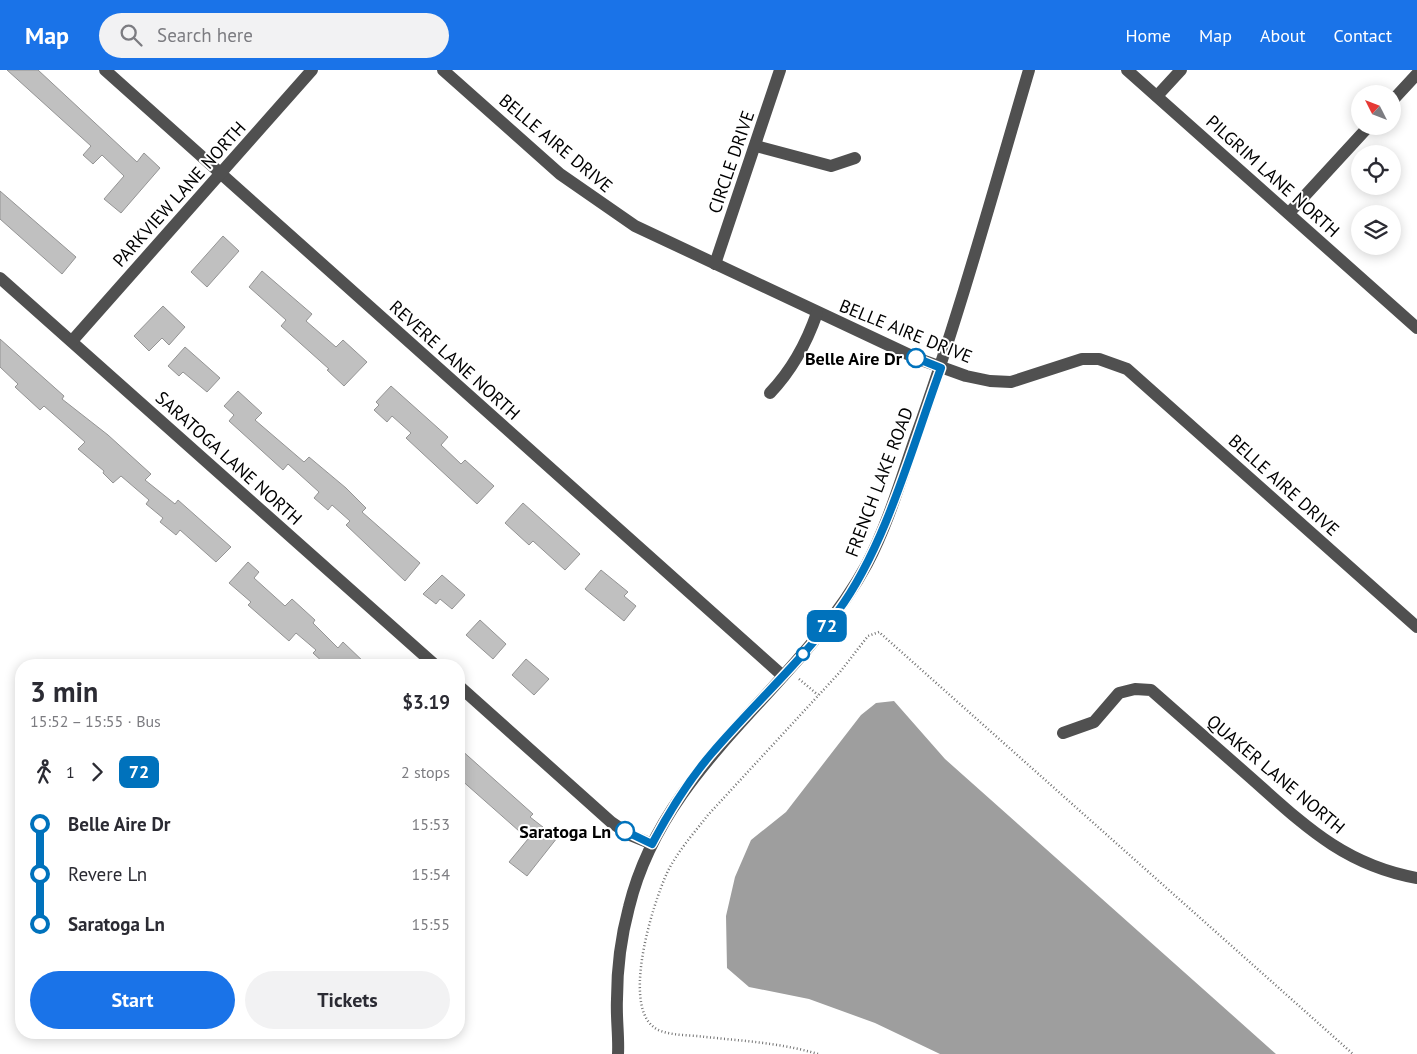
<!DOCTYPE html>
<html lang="en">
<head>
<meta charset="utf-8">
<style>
  body { margin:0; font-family:"PT Sans",sans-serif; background:#f2f2f3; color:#2b2b33; height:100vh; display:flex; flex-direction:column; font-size:19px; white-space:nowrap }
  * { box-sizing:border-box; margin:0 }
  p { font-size:16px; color:#7c7c81 }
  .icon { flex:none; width:28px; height:28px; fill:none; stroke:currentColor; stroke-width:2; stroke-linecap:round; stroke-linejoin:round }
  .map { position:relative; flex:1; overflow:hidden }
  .drawer { position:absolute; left:15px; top:589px; width:450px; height:380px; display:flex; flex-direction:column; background:#fff; border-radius:20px; box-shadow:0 2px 12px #0003 }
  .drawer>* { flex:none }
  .badge { padding:0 10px; border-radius:8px; font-size:18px; line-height:32px }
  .needle { width:32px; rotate:312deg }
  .controls { position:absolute; left:1351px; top:15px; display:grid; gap:10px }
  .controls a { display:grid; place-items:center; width:50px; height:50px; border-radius:50%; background:#fff; box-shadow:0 2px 12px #0003; font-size:25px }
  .map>.badge { position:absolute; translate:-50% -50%; box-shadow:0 0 0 2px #fff }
  .legs { display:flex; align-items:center; gap:8px; height:55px; padding:0 15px; font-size:16px }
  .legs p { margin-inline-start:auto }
  .headline { display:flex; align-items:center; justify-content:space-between; height:85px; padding:0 15px }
  h1 { font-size:28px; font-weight:700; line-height:38px }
  .cta { display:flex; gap:10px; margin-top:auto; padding:10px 15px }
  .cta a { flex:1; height:58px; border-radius:30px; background:#1a73e8; color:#fff; font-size:20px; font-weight:700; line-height:58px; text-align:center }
  .cta a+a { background:#f2f2f3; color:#2b2b33 }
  ul { padding:0 15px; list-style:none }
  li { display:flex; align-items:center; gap:18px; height:50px; font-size:19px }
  li i { display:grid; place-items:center; width:8px; height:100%; margin:0 6px; background:currentColor }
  li i::after { content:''; width:12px; height:12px; margin:-6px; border:4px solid; border-radius:50%; background:#fff }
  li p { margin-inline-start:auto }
  li:first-child i { background:linear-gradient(#0000 50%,currentColor 0) }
  li:last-child i { background:linear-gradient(currentColor 50%,#0000 0) }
  header { display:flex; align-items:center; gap:30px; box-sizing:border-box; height:70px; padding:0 25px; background:#1a73e8; color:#fff }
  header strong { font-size:24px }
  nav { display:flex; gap:28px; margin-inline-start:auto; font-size:18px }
  .search { width:350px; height:45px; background:#f2f2f3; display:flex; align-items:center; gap:12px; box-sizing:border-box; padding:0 18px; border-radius:28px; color:#7c7c81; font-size:19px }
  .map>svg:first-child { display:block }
</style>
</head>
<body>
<header>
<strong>Map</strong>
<div class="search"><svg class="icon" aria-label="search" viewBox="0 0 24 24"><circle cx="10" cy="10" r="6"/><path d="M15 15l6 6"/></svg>Search here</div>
<nav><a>Home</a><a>Map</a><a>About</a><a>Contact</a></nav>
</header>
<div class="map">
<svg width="1417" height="984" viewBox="0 0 1417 984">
  <rect width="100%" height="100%" fill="#fff"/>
  <!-- water -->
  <polygon fill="#9e9e9e" points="894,631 945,689 1276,984 940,984 875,953 809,929 749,917 727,898 726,846 735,807 751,770 786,742 861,645 876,633"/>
  <!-- building -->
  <g fill="#c0c0c0" stroke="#949494">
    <polygon points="7,0 38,0 137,92 144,83 160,98 121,143 104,129 124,106 102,85 93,94 83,85 91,76"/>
    <polygon points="0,121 76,187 62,204 0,149"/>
    <polygon points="223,166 239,181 207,217 191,202"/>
    <polygon points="262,201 312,244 306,251 336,277 343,270 367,292 344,316 327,300 329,299 281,256 286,250 249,217"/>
    <polygon points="163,236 185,257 169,275 162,268 149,281 134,266"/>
    <polygon points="0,269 64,326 62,329 108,365 151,404 145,410 175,434 178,430 231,477 216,492 180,460 176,465 160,452 163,448 146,434 149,430 121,406 113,413 103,403 104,401 78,379 85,372 44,336 40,340 15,317 18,314 0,297"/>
    <polygon points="185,277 220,308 207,322 183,302 179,306 168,296"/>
    <polygon points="391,316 448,367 441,375 461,394 465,390 494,416 477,434 406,368 411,363 392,346 387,352 374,340 379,335 376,332"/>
    <polygon points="238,321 262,343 255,350 304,392 309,387 346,418 366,438 362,442 420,493 405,511 346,455 350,451 332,435 328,440 314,428 319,422 288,394 283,400 229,351 234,345 224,336"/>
    <polygon points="523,433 580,484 565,500 533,471 529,475 505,453"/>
    <polygon points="248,492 259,502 254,508 285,536 292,529 315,550 313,553 338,578 343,572 367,595 326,595 313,583 316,580 296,563 289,571 248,535 251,532 229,513"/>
    <polygon points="601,500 628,522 624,526 636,536 624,551 585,519"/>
    <polygon points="442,505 465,525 452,539 440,529 436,534 423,524"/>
    <polygon points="480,550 506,574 493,589 466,565"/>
    <polygon points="526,589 549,609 534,625 512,605"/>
    <polygon points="459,678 533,744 530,747 557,768 527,806 509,792 528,769 459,708"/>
  </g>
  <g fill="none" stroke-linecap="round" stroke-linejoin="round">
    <!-- path -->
    <g stroke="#727272" stroke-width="2.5" stroke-dasharray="1 2.5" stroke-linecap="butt">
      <polyline points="799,609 818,625"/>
      <path d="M 818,984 C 781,973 744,971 706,967 C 692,965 675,966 661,961 C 617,946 653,833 667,803 C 677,782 694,763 708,745 L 840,602 L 868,566 L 879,562 L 1353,984"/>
    </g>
    <!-- minor -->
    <g stroke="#505050" stroke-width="12">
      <polyline points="105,0 783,606"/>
      <polyline points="443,0 560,104 635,156 916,288 966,306 990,311 1011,312 1082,289 1099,289 1127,299 1417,557"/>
      <polyline points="1127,0 1417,258"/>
      <polyline points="1157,26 1181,0"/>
      <polyline points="1392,31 1417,4"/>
      <polyline points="756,76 831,96 855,88"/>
      <polyline points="1289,143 1369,56"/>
      <polyline points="715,194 780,0"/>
      <polyline points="0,208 435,595"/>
      <polyline points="72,271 312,0"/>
      <path d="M 770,323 C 791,301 807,272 817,243"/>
      <polyline points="459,616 611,752 630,765 652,774"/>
      <path d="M 1063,663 L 1094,652 L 1119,623 L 1135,619 L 1151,620 C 1184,649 1217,678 1251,708 C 1304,755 1344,795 1417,808"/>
      <path d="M 618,984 C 619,966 616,948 617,929 C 617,898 621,867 629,837 C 664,693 799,619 867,494 C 888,454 901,409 916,366 C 959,246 993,122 1029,0"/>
    </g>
  </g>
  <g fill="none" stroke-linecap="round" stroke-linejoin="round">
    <!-- line-1 casing -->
    <g stroke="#fff" stroke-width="11">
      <path id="line-1" d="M 625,761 L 652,774 C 669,742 688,711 712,683 C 753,635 801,592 838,541 C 886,476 913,374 941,298 L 916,288"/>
    </g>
    <!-- line-1 -->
    <use href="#line-1" stroke="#0072bc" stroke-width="8"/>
  </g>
  <!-- markers -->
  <g fill="#fff" stroke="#0072bc" stroke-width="2.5">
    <circle cx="916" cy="288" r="9"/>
    <circle cx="803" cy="584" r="6"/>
    <circle cx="625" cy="761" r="9"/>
  </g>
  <g text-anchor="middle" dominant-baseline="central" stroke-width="4" stroke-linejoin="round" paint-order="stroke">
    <!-- street labels -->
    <g font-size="18" fill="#000" stroke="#fff">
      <text transform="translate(556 73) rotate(40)">BELLE AIRE DRIVE</text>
      <text transform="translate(731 92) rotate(-71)">CIRCLE DRIVE</text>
      <text transform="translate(1273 106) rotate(42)">PILGRIM LANE NORTH</text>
      <text transform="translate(179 124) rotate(-48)">PARKVIEW LANE NORTH</text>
      <text transform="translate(906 261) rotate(22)">BELLE AIRE DRIVE</text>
      <text transform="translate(455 290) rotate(42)">REVERE LANE NORTH</text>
      <text transform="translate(229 388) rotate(42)">SARATOGA LANE NORTH</text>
      <text transform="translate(879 412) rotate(-69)">FRENCH LAKE ROAD</text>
      <text transform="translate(1284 415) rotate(42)">BELLE AIRE DRIVE</text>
      <text transform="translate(1276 704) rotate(40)">QUAKER LANE NORTH</text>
    </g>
    <!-- stop labels -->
    <g font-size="18" font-weight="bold" fill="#000" stroke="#fff" text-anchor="end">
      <text x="902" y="288">Belle Aire Dr</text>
      <text x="611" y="761">Saratoga Ln</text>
    </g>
  </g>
</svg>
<div class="controls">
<a><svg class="needle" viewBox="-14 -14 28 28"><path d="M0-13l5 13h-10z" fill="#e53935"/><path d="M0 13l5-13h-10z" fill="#7c7c81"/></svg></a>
<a><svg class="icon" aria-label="locate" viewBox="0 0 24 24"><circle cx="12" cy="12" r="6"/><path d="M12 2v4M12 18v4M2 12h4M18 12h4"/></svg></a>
<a><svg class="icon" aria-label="layers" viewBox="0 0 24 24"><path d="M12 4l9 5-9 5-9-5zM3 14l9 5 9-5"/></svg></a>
</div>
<b class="badge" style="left:827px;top:556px;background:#0072bc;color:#fff">72</b>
<section class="drawer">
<div class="headline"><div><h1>3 min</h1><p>15:52 – 15:55 · Bus</p></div><b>$3.19</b></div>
<div class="legs"><svg class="icon" aria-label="walk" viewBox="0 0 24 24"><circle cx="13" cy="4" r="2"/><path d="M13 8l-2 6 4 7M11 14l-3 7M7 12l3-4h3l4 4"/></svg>1<svg class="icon" aria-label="forward" viewBox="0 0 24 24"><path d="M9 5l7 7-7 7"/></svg><b class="badge" style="background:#0072bc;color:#fff">72</b><p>2 stops</p></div>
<ul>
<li><i style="color:#0072bc"></i><b>Belle Aire Dr</b><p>15:53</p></li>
<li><i style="color:#0072bc"></i><span>Revere Ln</span><p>15:54</p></li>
<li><i style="color:#0072bc"></i><b>Saratoga Ln</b><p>15:55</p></li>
</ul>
<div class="cta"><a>Start</a><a>Tickets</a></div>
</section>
</div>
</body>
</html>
